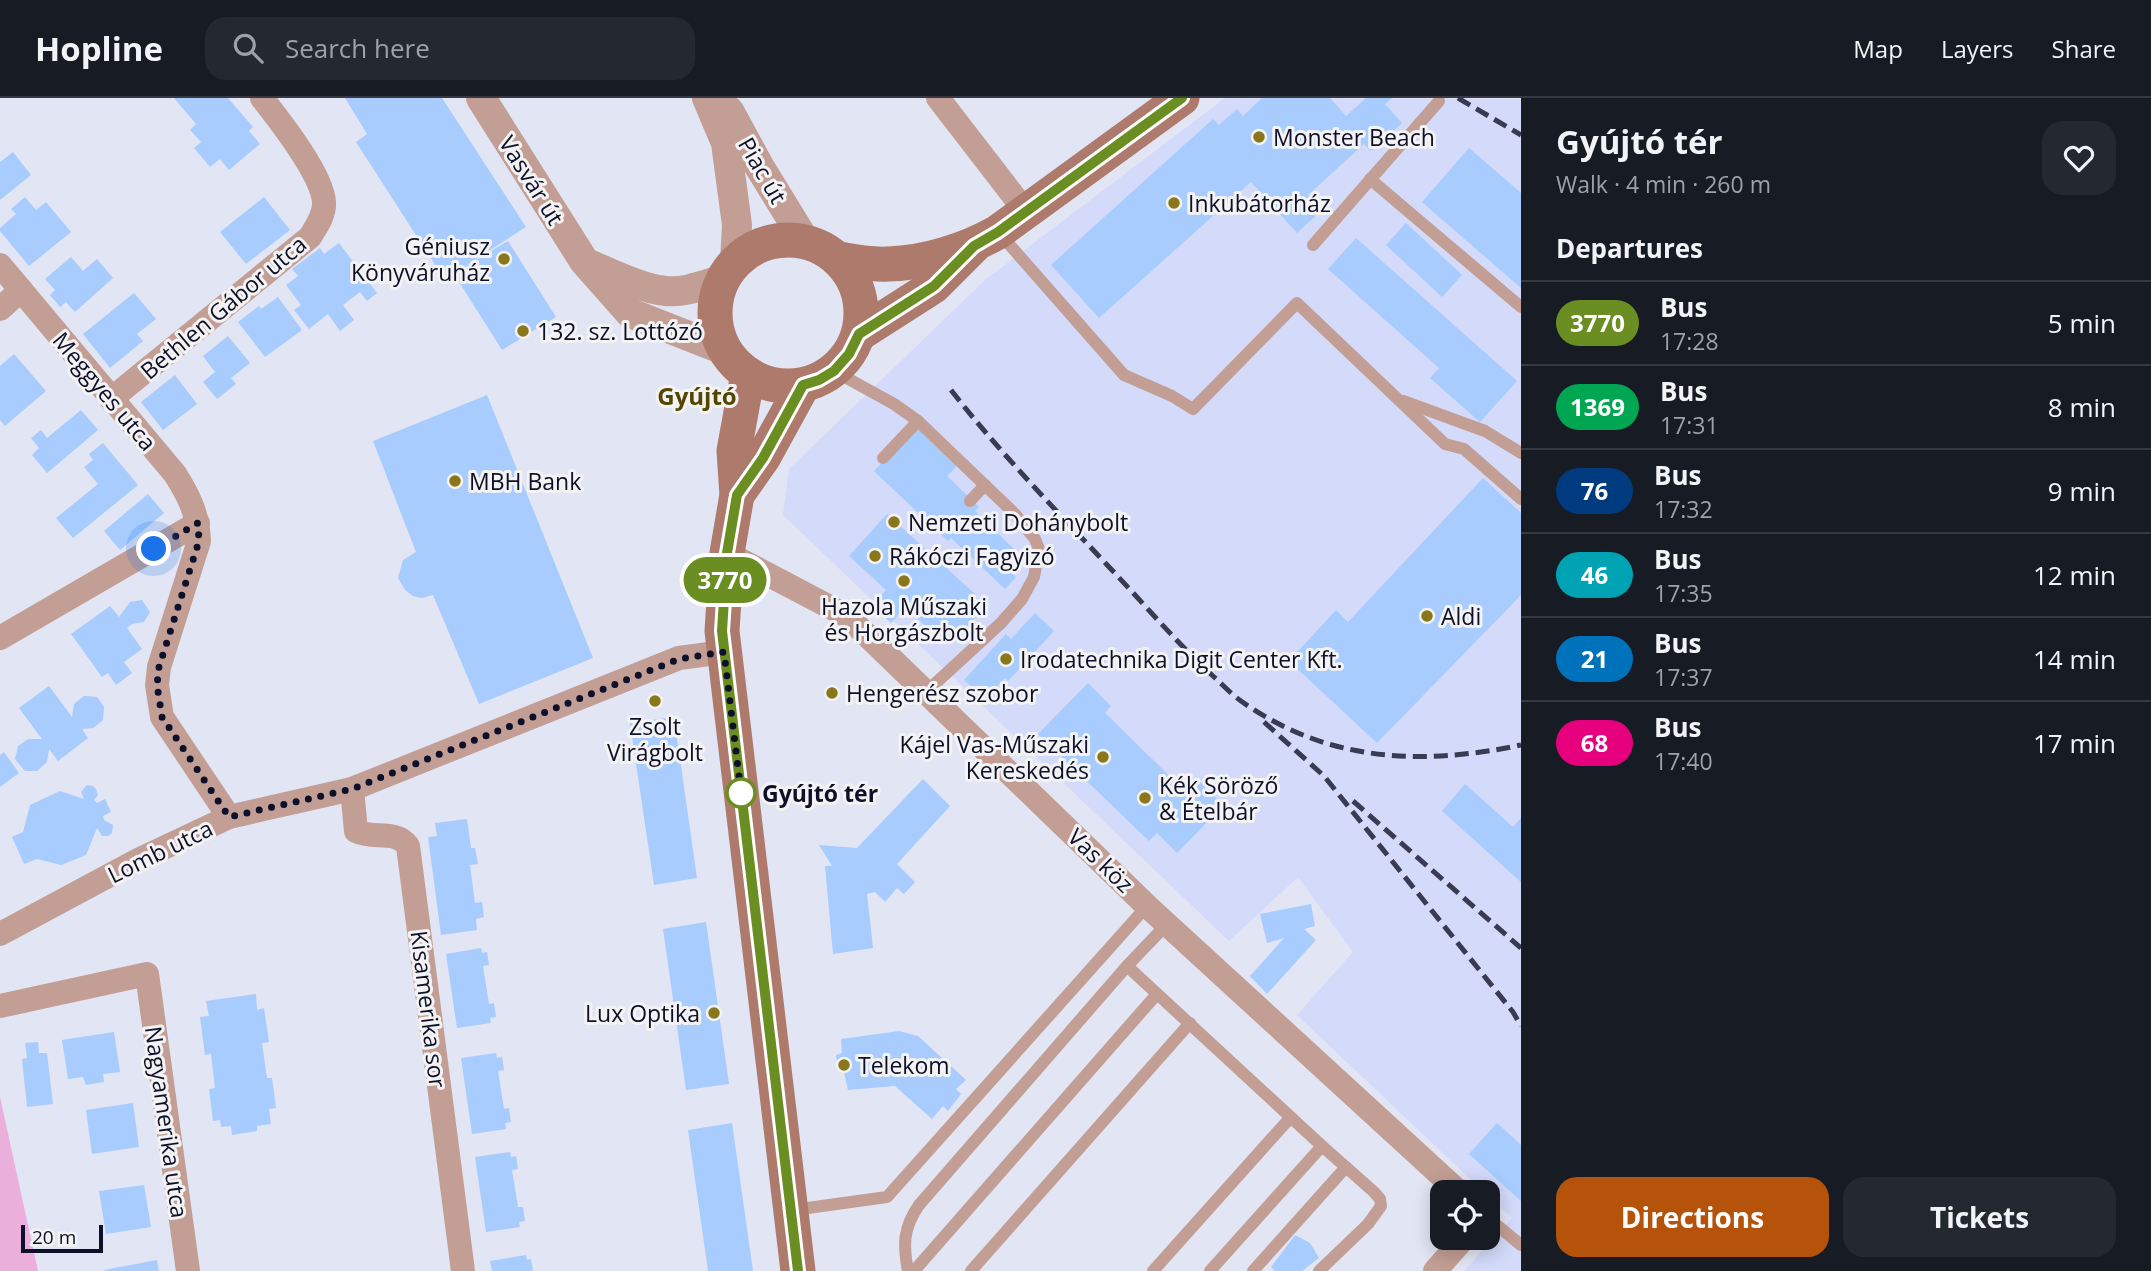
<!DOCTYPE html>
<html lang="en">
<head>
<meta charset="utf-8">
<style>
  body { margin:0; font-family:"Open Sans",sans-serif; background:#242831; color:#f1f3f6; height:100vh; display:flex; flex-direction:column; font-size:26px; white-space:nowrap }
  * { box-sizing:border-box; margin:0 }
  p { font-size:23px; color:#9ea1a6 }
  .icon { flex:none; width:38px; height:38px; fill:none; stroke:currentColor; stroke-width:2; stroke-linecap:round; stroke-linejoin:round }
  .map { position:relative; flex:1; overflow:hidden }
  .side { display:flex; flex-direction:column; background:#171b24; width:630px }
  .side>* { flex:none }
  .badge { padding:0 14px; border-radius:23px; font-size:24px; line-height:46px }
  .fabs { position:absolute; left:1430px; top:1082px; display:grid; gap:14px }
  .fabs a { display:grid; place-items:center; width:70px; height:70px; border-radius:14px; background:#171b24; box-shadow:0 4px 18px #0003; font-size:35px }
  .scale { position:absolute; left:21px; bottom:18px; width:82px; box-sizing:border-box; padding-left:7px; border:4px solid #0e102a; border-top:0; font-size:19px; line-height:24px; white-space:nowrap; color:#0e102a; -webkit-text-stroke:5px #f3f3f3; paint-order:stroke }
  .you { position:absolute; width:35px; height:35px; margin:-18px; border:5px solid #fff; border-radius:50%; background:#1a73e8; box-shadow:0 0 0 10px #1a73e833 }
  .map>.badge { position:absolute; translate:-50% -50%; box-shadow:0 0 0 4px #fff }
  h2 { padding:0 35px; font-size:26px; line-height:63px }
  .round { display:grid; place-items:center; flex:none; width:74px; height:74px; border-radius:21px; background:#242831 }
  .headline { display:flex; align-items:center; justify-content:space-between; height:119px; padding:0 35px }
  h1 { font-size:33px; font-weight:700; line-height:52px }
  .primary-button { display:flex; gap:14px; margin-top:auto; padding:14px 35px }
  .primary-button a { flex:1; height:80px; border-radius:21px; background:#b45309; color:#fff; font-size:28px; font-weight:700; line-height:80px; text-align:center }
  .primary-button a+a { background:#242831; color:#f1f3f6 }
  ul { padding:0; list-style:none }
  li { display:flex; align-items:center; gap:21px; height:84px; padding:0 35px; border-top:2px solid #363941 }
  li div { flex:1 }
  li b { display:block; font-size:26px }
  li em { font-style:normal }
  li .badge { min-width:77px; font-weight:700; text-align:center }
  header { display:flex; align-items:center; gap:42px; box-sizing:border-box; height:98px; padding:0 35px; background:#171b24; border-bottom:2px solid #363941 }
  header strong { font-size:33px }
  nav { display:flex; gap:38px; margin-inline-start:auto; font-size:24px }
  .search { width:490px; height:63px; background:#242831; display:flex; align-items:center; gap:18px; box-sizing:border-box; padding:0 24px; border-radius:21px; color:#9ea1a6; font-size:26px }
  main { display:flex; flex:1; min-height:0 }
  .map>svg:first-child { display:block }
</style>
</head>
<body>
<header>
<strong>Hopline</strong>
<div class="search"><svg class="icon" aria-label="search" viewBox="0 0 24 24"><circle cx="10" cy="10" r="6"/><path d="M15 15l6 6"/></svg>Search here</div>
<nav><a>Map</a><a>Layers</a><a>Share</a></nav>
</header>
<main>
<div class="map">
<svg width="1521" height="1173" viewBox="0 0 1521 1173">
  <rect width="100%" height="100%" fill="#e2e5f4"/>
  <!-- built -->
  <polygon fill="#d3dafa" points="1225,0 1521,1 1521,1173 1464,1173 1512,1120 1488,1097 1488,1094 1484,1094 1297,917 1353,854 1298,779 1229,843 783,417 789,371 985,182"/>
  <!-- green -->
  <polygon fill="#eaafda" points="0,999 38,1173 0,1173"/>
  <!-- building -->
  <g fill="#a8ccfe">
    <polygon points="174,0 228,0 253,29 249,33 260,46 229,72 220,61 210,69 194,50 201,44 190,32 196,26"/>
    <polygon points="345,0 442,0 526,129 462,170 508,143 556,219 502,252 454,176 445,182 356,44 367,36"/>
    <polygon points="1262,0 1330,0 1346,18 1366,0 1392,0 1385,6 1402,25 1371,53 1364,46 1308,97 1322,112 1297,135 1251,84 1099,220 1051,167 1213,21 1219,27 1237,11 1243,18"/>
    <polygon points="1469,50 1521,95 1521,190 1422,104"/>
    <polygon points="13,54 31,77 0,102 0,64"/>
    <polygon points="25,99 36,112 46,104 71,134 29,168 0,133 0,130 16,116 11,111"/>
    <polygon points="264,99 290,132 246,166 220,134"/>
    <polygon points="1406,125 1462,177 1442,199 1386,147"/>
    <polygon points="1356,140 1517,283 1480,324 1430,280 1439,270 1328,171"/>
    <polygon points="339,145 377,195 367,203 360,194 343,207 354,222 340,233 328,216 309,231 294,212 301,207 286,187 298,178 292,171 320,150 324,156"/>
    <polygon points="71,159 83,173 97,161 113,180 75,214 66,204 60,209 50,197 55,192 45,181"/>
    <polygon points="134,195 156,221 137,236 143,243 110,270 83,236"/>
    <polygon points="278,199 302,232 265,259 238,224 259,208 261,211"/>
    <polygon points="228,238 250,265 231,280 236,286 217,301 203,284 215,274 203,258"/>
    <polygon points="14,256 46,293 5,328 0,322 0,268"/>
    <polygon points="175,277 197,306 163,332 141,304"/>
    <polygon points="487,297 593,560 479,606 433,497 422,500 413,498 405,492 398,480 403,462 416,454 373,343"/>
    <polygon points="81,312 98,332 47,375 32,357 39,350 31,340 41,332 47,340"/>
    <polygon points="916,329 957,368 947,378 979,409 975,413 1018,455 1005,469 1016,479 1005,491 951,440 948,443 874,373"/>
    <polygon points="103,345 138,387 73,440 56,420 98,386 84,369 93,362 89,356"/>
    <polygon points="1483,380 1521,415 1521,497 1377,645 1289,563 1336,512 1348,524"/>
    <polygon points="148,396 164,415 120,452 104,433"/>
    <polygon points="887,416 976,497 968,506 979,516 960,537 950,528 939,540 905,509 891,525 872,508 886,492 849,458"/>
    <polygon points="142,502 150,514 144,524 132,526 127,530 142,551 124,564 132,575 116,587 108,575 102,579 71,536 110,508 119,519 130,504"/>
    <polygon points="1035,515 1054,533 1008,583 1005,580 985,601 964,582 1006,536 1011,541"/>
    <polygon points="1088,585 1111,608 1105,615 1187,695 1199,683 1224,707 1177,755 1157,735 1149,743 1038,636"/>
    <polygon points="49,588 72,619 74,606 84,598 97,599 104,609 103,622 93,630 82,631 88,640 58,663 49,651 47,664 37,673 25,673 15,661 18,648 28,641 42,641 19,610"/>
    <polygon points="674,619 697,780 654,787 630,625"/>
    <polygon points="4,654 19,675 0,689 0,657"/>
    <polygon points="923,681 950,708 897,766 915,784 904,796 897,790 885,804 875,794 867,796 873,850 833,856 825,768 832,768 819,747 857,750"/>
    <polygon points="1465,686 1513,729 1521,720 1521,784 1442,713"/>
    <polygon points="87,687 93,688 96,691 98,697 94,702 97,705 105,701 111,714 103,718 104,722 113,727 112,735 108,738 102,738 97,730 86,757 61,767 37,761 24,766 12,739 23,734 30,707 60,693 84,701 81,694"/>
    <polygon points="467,721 471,750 475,750 478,766 470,767 475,805 482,804 484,819 476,821 477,832 441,837 428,739 437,738 435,725"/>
    <polygon points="1311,806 1315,828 1304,831 1316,842 1267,896 1250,878 1284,840 1267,845 1260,816"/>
    <polygon points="706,824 729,986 686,992 663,831"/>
    <polygon points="481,850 482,855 487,854 489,867 483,868 489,906 494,905 496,919 490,920 491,925 457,930 446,856"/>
    <polygon points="256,896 257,912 264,910 269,944 262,945 267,980 272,980 276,1010 269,1011 271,1026 257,1028 257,1033 232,1037 231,1028 221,1029 220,1022 213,1023 209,991 215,990 211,956 205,957 200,919 209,918 206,903"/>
    <polygon points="899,933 918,938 966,982 956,991 961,996 948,1013 943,1008 932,1021 895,988 848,992 843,969 838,970 836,957 842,955 841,941"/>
    <polygon points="114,934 120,974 103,976 104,984 86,987 83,979 68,981 62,942"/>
    <polygon points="38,944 39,955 47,955 53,1006 27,1009 22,961 27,960 25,945"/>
    <polygon points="496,955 497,960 502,959 504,972 498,973 504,1011 509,1010 511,1024 505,1025 506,1031 472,1036 461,960"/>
    <polygon points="133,1005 139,1049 92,1056 86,1012"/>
    <polygon points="732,1025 753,1173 708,1173 688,1032"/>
    <polygon points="1497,1025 1521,1047 1521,1103 1469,1056"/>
    <polygon points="510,1054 511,1059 516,1058 518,1071 512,1072 518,1109 523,1109 525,1123 519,1124 520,1129 486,1134 475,1059"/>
    <polygon points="144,1087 151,1129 106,1136 99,1093"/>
    <polygon points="1295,1137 1310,1145 1319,1160 1302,1173 1275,1173 1271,1169"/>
    <polygon points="526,1157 527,1162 531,1161 533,1173 492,1173 490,1163"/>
    <polygon points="157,1162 159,1173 105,1173 104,1172"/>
  </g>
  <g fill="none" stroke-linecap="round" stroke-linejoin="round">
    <!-- service -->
    <g stroke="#c29e94" stroke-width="12">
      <polyline points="1370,81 1521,209"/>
      <polyline points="1000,136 1124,277 1172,298 1193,311 1297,205 1445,346 1464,351 1521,401"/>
      <polyline points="1313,147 1439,3"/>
      <polyline points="834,273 894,306 918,323 1015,416 1035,441 1039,451 1034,479 1022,501 1001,525 926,594"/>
      <polyline points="1403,303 1485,333 1521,355"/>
      <polyline points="883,360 918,323"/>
      <polyline points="970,403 985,387"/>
      <polyline points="1127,868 1167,826"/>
      <polyline points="793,1112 887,1099 1147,808"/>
      <polyline points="1488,1120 1521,1147"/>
      <path d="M 908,1173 C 903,1147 903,1130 919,1107 L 1127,868 L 1322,1048 L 1210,1173"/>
      <polyline points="914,1173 1157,896"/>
      <polyline points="971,1173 1190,925"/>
      <polyline points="1153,1173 1290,1020"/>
      <polyline points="1253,1173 1346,1069"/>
      <polyline points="1319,1173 1368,1126 1381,1108 1380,1101 1374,1094 1322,1048"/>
    </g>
    <!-- minor -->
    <g stroke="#c29e94" stroke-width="24">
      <polyline points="938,0 1026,114"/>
      <path d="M 0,167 L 175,376 C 189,398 198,416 199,443 L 159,569 L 157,587 L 162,619 L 229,719"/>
      <polyline points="0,211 21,192"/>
      <path d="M 111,301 L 310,139 C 316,129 325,117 324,104 C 322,76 280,23 262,0"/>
      <polyline points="727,455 847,518 1147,808 1459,1094"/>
      <polyline points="0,540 198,425"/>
      <path d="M 352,691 L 356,733 C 374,742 395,731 408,748 L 463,1173"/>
      <polyline points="0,836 138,762 229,719 352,691 679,560 724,554"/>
      <polyline points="0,908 147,876 188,1173"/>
      <polyline points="1435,1173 1465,1139"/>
    </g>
    <!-- tertiary -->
    <g stroke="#c29e94" stroke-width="30">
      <polyline points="481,0 584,163 630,215 724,252"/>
      <polyline points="707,0 726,45 737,127 735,163"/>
      <polyline points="729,13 759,68 805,143"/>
      <path d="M 591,167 C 612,176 643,191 666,193 C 684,195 704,187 721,182"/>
    </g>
    <!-- secondary -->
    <g stroke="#ae7a6c" stroke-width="35">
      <circle cx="788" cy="215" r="73"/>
      <path d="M 839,161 C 855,164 872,167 888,166 C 926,165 966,152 998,134 L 1182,0"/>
      <polyline points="859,236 934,188 974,148"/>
      <polyline points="748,276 734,353 737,397 727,455 722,533 798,1173"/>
      <polyline points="737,397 763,360 803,287"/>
    </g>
    <!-- rail -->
    <g stroke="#383b52" stroke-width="5" stroke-dasharray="14 7" stroke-linecap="butt">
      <polyline points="1458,0 1521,37"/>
      <path d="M 951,292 C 1000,355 1056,412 1110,470 C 1144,506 1177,545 1213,578 C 1222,586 1231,596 1241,603 C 1327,664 1421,668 1521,647"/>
      <polyline points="1264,624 1324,678 1513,914 1521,928"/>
      <polyline points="1353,703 1521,850"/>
    </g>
  </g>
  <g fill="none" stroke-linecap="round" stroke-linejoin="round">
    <!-- line casing -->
    <g stroke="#fff" stroke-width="16">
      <polyline id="line" points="798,1173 722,533 727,455 737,397 763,360 803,287 819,282 834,273 849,256 859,236 934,188 974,148 998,134 1182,0"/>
    </g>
    <!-- line -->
    <use href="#line" stroke="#6b8e23" stroke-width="10"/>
    <!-- walk -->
    <polyline stroke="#0e102a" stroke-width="7" stroke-dasharray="0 12.6" points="154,451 198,425 199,443 159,569 157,587 162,619 229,719 352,691 679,561 724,554 742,703 741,695"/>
  </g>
  <!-- markers -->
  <g fill="#8a771b" stroke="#f3f3f3" stroke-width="2.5">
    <circle cx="1259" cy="39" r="7"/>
    <circle cx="1174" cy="105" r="7"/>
    <circle cx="504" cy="161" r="7"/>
    <circle cx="523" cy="233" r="7"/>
    <circle cx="455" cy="383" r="7"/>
    <circle cx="894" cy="424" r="7"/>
    <circle cx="875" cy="458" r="7"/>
    <circle cx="904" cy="483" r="7"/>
    <circle cx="1427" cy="518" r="7"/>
    <circle cx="1006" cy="561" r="7"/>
    <circle cx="832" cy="595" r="7"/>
    <circle cx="655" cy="603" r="7"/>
    <circle cx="1103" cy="659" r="7"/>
    <circle cx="1145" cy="700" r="7"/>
    <circle cx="714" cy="915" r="7"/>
    <circle cx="844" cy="967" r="7"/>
  </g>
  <circle fill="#fff" stroke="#6b8e23" stroke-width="3.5" cx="741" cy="695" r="14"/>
  <g text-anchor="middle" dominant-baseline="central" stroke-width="6" stroke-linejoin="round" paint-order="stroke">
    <!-- poi labels -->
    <g font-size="23" fill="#0e102a" stroke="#f3f3f3" text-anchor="start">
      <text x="1273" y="39">Monster Beach</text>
      <text x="1188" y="105">Inkubátorház</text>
      <text x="490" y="148" text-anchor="end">Géniusz<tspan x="490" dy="26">Könyváruház</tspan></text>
      <text x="537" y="233">132. sz. Lottózó</text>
      <text x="469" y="383">MBH Bank</text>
      <text x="908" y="424">Nemzeti Dohánybolt</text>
      <text x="889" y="458">Rákóczi Fagyizó</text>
      <text x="904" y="508" text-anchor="middle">Hazola Műszaki<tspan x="904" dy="26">és Horgászbolt</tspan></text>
      <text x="1441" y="518">Aldi</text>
      <text x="1020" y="561">Irodatechnika Digit Center Kft.</text>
      <text x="846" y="595">Hengerész szobor</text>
      <text x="655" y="628" text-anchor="middle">Zsolt<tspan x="655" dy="26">Virágbolt</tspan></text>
      <text x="1089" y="646" text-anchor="end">Kájel Vas-Műszaki<tspan x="1089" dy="26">Kereskedés</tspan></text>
      <text x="1159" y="687">Kék Söröző<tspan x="1159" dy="26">&amp; Ételbár</tspan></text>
      <text x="700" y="915" text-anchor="end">Lux Optika</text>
      <text x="858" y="967">Telekom</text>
    </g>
    <!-- street labels -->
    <g font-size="23" fill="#0e102a" stroke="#f3f3f3">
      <text transform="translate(763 72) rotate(60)">Piac út</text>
      <text transform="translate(532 82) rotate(58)">Vasvár út</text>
      <text transform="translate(223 209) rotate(-40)">Bethlen Gábor utca</text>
      <text transform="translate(105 293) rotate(50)">Meggyes utca</text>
      <text transform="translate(160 753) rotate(-26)">Lomb utca</text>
      <text transform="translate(1101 762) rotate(44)">Vas köz</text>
      <text transform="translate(429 911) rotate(83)">Kisamerika sor</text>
      <text transform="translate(167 1024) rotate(82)">Nagyamerika utca</text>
    </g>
    <!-- stop labels -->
    <g font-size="23" font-weight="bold" fill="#0e102a" stroke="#f3f3f3" text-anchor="start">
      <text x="762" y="695">Gyújtó tér</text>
    </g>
    <!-- neighbourhood labels -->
    <g font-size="24" font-weight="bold" fill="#534603" stroke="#f3f3f3">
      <text x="697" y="297">Gyújtó</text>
    </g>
  </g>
</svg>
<div class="fabs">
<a><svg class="icon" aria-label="locate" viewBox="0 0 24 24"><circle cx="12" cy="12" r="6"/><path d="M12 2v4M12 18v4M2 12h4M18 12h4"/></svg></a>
</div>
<div class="scale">20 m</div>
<div class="you" style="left:154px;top:451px"></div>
<b class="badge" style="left:725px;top:482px;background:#6b8e23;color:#fff">3770</b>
</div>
<section class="side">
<div class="headline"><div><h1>Gyújtó tér</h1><p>Walk · 4 min · 260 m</p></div><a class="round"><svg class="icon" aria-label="heart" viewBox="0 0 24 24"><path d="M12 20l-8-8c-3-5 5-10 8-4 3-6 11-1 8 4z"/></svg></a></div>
<h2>Departures</h2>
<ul>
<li><span class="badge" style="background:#6b8e23;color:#fff">3770</span><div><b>Bus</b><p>17:28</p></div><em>5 min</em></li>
<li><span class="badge" style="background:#00a651;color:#fff">1369</span><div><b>Bus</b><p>17:31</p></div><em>8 min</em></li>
<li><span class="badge" style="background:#003b80;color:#fff">76</span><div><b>Bus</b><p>17:32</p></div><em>9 min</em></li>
<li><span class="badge" style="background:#00a3b4;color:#fff">46</span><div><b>Bus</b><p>17:35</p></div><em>12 min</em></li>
<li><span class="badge" style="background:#0072bc;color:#fff">21</span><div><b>Bus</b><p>17:37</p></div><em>14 min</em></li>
<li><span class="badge" style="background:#e6007e;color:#fff">68</span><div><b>Bus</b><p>17:40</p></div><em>17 min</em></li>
</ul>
<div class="primary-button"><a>Directions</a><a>Tickets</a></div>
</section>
</main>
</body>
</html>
